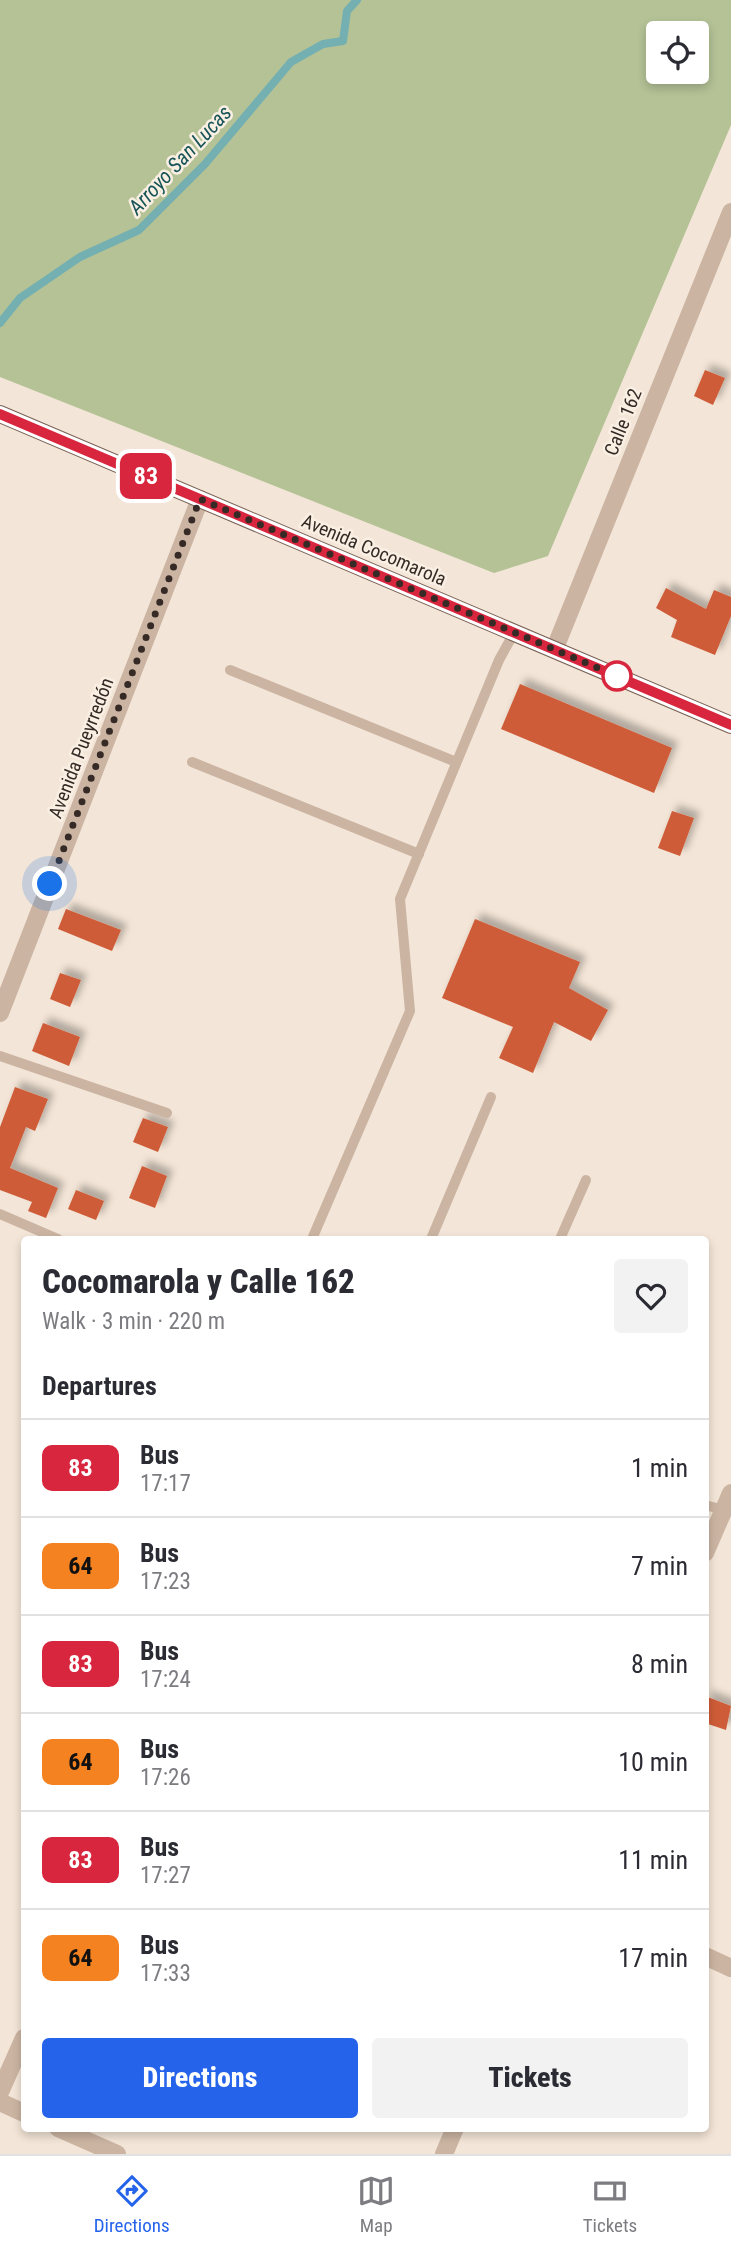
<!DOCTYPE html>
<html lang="en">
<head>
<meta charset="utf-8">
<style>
  body { margin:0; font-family:"Roboto Condensed",sans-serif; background:#f2f2f3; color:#2b2b33; height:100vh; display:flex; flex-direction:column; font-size:26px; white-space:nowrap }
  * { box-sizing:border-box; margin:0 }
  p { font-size:23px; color:#7c7c81 }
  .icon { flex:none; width:38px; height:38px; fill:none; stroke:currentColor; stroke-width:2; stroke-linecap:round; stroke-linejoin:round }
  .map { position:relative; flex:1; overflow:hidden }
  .side { position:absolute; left:21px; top:1236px; width:688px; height:896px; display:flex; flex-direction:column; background:#fff; border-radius:7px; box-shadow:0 4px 10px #0003 }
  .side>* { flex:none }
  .badge { padding:0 14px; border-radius:10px; font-size:24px; line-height:46px }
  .tools { position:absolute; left:646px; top:21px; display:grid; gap:14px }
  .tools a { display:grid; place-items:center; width:63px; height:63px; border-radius:7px; background:#fff; box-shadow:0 4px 10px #0003; font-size:35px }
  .you { position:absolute; width:35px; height:35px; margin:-18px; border:5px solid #fff; border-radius:50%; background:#1a73e8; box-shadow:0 0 0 10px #1a73e833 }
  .map>.badge { position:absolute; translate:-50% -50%; box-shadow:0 0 0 4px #fff }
  h2 { padding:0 21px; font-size:26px; line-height:63px }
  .round { display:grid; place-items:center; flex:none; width:74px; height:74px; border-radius:7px; background:#f2f2f3 }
  .headline { display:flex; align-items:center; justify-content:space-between; height:119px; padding:0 21px }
  h1 { font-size:33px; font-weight:800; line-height:52px }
  .button { display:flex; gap:14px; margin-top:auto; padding:14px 21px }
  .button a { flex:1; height:80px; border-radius:7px; background:#2563eb; color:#fff; font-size:28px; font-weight:800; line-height:80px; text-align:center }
  .button a+a { background:#f2f2f3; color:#2b2b33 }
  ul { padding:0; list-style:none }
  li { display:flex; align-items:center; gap:21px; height:98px; padding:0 21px; border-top:2px solid #e1e1e2 }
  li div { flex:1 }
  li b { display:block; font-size:26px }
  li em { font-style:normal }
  li .badge { min-width:77px; font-weight:700; text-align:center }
  .dock { display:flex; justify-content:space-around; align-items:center; height:98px; border-top:2px solid #e1e1e2; background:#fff; font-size:19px; color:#7c7c81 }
  .dock a { display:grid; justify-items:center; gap:4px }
  .dock .selected { color:#2563eb }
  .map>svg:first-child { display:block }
</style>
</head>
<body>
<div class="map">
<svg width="731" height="2154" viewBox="0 0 731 2154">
  <defs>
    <filter id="shadow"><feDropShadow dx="6" dy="-6" stdDeviation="3.5" flood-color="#0004"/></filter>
  </defs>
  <rect width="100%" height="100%" fill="#f3e5d7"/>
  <!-- green -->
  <path fill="#b4c296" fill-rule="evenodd" d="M 0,0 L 731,0 L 731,125 L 548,556 L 494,573 L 0,377 ZM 696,33 L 696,72 L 658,72 L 658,33 Z"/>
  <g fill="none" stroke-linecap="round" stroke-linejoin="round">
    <!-- stream -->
    <polyline stroke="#74afb1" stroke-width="8" points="0,323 20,298 80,257 139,230 205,164 291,62 323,44 343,41 347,11 357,0"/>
  </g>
  <!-- building -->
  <g fill="#cf5c38" filter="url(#shadow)">
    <polygon points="705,370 725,378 713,405 694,396"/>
    <polygon points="666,588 706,609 714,590 731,597 731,616 715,655 671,637 677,620 656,608"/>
    <polygon points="520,684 672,748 654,793 501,729"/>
    <polygon points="672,811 694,818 680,856 658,848"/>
    <polygon points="66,909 121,930 112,951 58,929"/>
    <polygon points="475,919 580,962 569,988 608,1010 591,1041 554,1022 533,1073 499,1058 513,1027 442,998"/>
    <polygon points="60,973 81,980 70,1007 50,999"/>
    <polygon points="43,1023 80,1037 69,1066 32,1051"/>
    <polygon points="15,1087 48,1099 35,1131 26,1127 10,1168 58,1188 46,1218 28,1211 32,1202 0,1190 0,1127"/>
    <polygon points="143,1118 168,1127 158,1152 133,1142"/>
    <polygon points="142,1166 167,1176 155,1208 129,1198"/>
    <polygon points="76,1190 104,1201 96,1220 68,1209"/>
    <polygon points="705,1696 731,1706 726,1730 705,1723"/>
  </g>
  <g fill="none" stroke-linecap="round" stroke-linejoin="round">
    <!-- lane -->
    <g stroke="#cbb4a2" stroke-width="10">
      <polyline points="230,670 456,762"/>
      <polyline points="192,762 419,854"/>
      <polyline points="0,1056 167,1113"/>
      <polyline points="0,1214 58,1239"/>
      <polyline points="312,1239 410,1011 400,899 499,660 514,633"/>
      <polyline points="431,1239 491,1097"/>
      <polyline points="560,1239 586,1180"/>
      <polyline points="705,1505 724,1510"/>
    </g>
    <!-- street -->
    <g stroke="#cbb4a2" stroke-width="18">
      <polyline points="555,648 731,212"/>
      <polyline points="0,1013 200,499"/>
      <polyline points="705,1553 731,1493"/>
      <polyline points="705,1956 731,1968"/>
      <polyline points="0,2092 24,2038"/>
      <polyline points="0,2102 24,2113"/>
      <polyline points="58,2128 117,2154"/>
      <polyline points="444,2154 455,2128"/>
    </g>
    <!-- primary -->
    <polyline stroke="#786055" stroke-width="18" points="0,414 731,725"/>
  </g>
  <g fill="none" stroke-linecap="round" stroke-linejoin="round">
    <!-- line casing -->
    <g stroke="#fff" stroke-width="16">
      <polyline id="line" points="0,414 731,725"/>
    </g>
    <!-- line -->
    <use href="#line" stroke="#d7263d" stroke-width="10"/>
    <!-- walk -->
    <polyline stroke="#352a25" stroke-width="7" stroke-dasharray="0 12.6" points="50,884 200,499 617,676"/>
  </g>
  <!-- markers -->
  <circle fill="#fff" stroke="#d7263d" stroke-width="3.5" cx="617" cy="676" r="14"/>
  <g text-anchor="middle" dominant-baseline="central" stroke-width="5" stroke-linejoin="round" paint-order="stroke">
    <!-- street labels -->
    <g font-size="19" fill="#352a25" stroke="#faefe3">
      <text transform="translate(623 422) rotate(-68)">Calle 162</text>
      <text transform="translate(374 550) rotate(23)">Avenida Cocomarola</text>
      <text transform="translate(81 748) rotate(-69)">Avenida Pueyrredón</text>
    </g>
    <!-- water labels -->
    <g font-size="21" font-style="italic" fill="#185559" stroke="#faefe3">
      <text transform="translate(180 160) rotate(-47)">Arroyo San Lucas</text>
    </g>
  </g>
</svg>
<div class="tools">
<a><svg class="icon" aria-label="locate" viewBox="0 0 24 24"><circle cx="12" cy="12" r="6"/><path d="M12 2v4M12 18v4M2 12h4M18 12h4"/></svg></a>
</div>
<div class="you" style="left:50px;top:884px"></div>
<b class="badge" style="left:146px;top:476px;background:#d7263d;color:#fff">83</b>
<section class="side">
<div class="headline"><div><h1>Cocomarola y Calle 162</h1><p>Walk · 3 min · 220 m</p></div><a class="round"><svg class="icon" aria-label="heart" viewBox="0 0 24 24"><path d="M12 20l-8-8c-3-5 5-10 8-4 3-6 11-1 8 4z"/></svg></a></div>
<h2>Departures</h2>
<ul>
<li><span class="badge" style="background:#d7263d;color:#fff">83</span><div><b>Bus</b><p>17:17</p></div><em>1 min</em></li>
<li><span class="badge" style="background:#f58220;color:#111">64</span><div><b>Bus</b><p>17:23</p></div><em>7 min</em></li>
<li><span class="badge" style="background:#d7263d;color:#fff">83</span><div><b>Bus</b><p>17:24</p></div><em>8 min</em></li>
<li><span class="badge" style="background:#f58220;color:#111">64</span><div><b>Bus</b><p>17:26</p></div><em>10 min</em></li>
<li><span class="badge" style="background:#d7263d;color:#fff">83</span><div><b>Bus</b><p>17:27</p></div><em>11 min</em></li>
<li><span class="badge" style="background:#f58220;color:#111">64</span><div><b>Bus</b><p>17:33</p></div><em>17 min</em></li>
</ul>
<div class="button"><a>Directions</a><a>Tickets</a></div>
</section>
</div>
<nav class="dock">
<a class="selected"><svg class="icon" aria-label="directions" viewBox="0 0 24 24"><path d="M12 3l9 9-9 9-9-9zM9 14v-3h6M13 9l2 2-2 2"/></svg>Directions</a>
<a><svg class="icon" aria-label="map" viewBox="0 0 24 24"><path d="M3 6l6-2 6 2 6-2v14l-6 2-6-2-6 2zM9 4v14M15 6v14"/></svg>Map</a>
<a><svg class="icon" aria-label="tickets" viewBox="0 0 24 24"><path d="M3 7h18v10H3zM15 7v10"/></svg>Tickets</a>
</nav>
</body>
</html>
